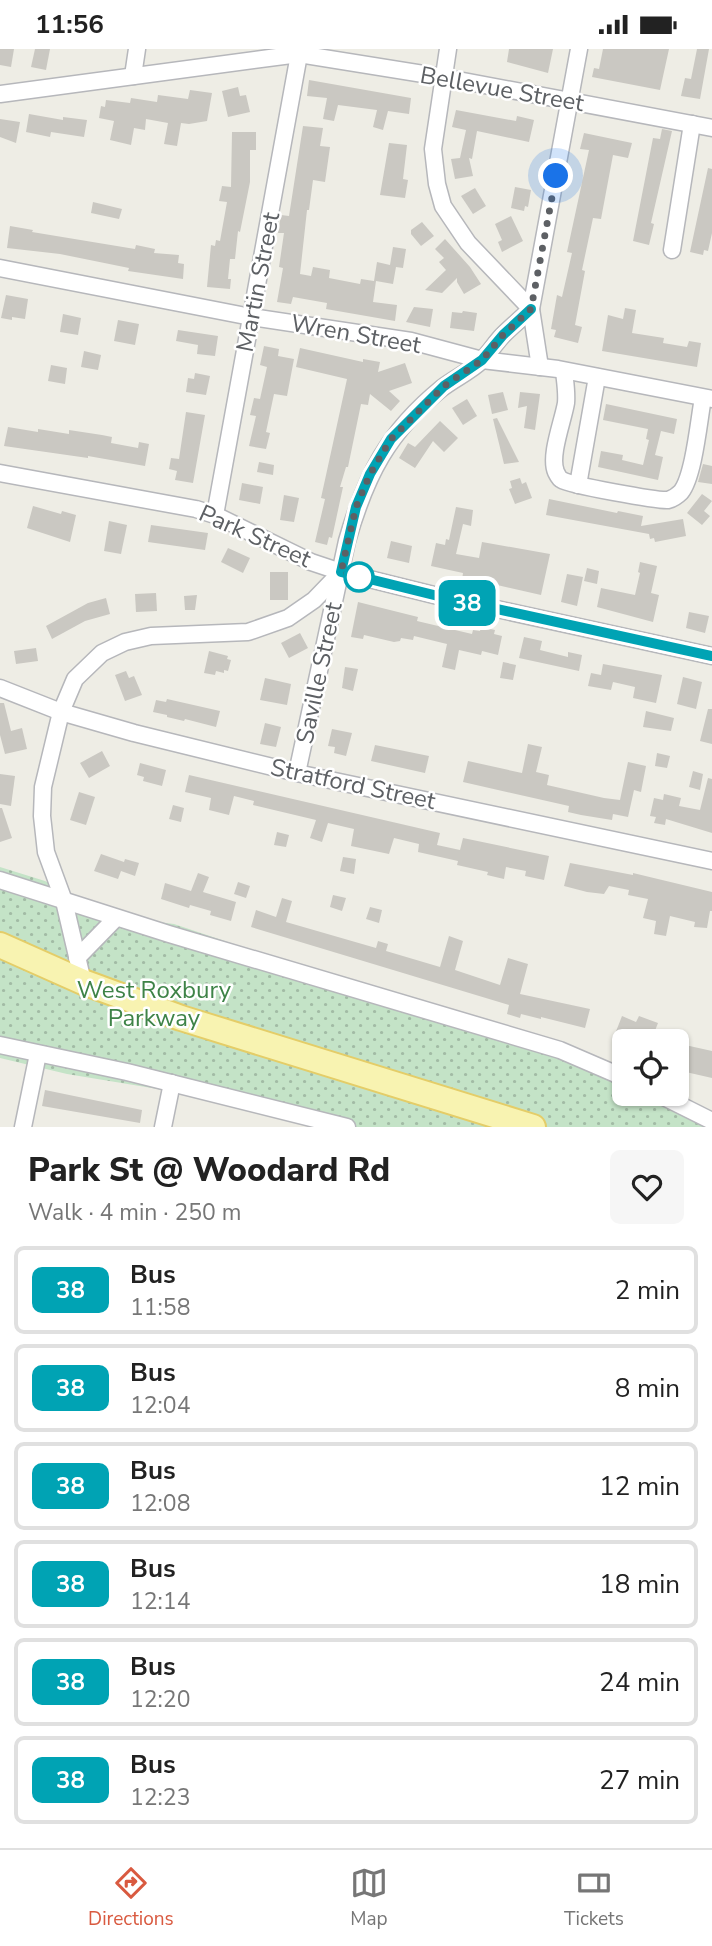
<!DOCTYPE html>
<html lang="en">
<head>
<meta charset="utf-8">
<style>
  body { margin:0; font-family:"Nunito Sans",sans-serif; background:#f6f6f6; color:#222; height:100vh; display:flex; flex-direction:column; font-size:26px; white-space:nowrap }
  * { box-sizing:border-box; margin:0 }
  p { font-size:23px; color:#767676 }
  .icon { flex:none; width:38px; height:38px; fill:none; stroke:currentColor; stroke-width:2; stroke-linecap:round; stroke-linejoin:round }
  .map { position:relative; height:1078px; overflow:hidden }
  .details { display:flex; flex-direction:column; background:#fff; flex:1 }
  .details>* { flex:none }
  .badge { padding:0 14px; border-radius:10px; font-size:24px; line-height:46px }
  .controls { position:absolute; left:612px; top:980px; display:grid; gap:14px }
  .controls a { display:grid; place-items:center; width:77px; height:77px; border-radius:10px; background:#fff; box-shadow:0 2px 5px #0004; font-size:35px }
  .you { position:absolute; width:35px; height:35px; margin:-18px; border:5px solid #fff; border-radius:50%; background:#1a73e8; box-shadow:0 0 0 10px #1a73e833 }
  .map>.badge { position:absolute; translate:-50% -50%; box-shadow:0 0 0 4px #fff }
  .round { display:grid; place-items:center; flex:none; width:74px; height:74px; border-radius:10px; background:#f6f6f6 }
  .headline { display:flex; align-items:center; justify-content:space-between; height:119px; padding:0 28px }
  h1 { font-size:33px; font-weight:800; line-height:52px }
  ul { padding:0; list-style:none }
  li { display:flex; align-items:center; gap:21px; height:88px; margin:0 14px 10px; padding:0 14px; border:4px solid #e0e0e0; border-radius:10px }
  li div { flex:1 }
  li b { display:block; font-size:26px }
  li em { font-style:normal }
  li .badge { min-width:77px; font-weight:700; text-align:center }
  .status { display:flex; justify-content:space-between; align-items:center; height:49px; padding:0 35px; background:#fff; direction:ltr }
  .status svg { height:19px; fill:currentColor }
  .menu { display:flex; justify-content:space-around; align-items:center; height:98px; border-top:2px solid #e0e0e0; background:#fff; font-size:19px; color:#767676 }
  .menu a { display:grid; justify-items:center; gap:4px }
  .menu .selected { color:#d95a40 }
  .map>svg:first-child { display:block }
</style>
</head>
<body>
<div class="status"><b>11:56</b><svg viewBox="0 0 49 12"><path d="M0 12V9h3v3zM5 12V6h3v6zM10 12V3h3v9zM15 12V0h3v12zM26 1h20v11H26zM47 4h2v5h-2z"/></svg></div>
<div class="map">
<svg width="712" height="1078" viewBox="0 0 712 1078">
  <defs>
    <pattern id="grass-dots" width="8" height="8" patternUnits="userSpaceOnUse" patternTransform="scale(1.75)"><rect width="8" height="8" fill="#c4e3c7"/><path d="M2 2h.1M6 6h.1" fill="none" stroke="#a2bba5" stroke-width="1.8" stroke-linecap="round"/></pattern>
  </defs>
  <rect width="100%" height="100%" fill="#eeede5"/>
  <!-- grass -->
  <polygon fill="url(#grass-dots)" points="0,818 45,832 111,867 174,875 625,1026 625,1045 666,1045 712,1078 330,1078 182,1044 67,1025 0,1009"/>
  <!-- building -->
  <g fill="#cac8c2">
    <polygon points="0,0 14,0 11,18 0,16"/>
    <polygon points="35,0 50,0 46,21 31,18"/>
    <polygon points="509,0 553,0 548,24 507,13"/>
    <polygon points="603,0 669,0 660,41 592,28 594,19 599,20"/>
    <polygon points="697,0 709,0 700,50 681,47 685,29 691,30"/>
    <polygon points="309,31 411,49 409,65 388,62 383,81 373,78 377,61 338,56 334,72 323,70 327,49 307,47"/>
    <polygon points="238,38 240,47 246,46 250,63 228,68 222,42"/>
    <polygon points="190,41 212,44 207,72 189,75 181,74 177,97 164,95 168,74 146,70 145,81 134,79 131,96 110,91 114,72 99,69 101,57 105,58 106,51 130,54 131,49 157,53 158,46 188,50"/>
    <polygon points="456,61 516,72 517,67 534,71 529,93 477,82 472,110 469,109 473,127 455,130 451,110 460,109 466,81 452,78"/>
    <polygon points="29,65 63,71 63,68 87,71 84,88 51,83 50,88 26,83"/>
    <polygon points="0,70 20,73 16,94 0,88"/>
    <polygon points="303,77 323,79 320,97 330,98 325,133 313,131 309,161 307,161 300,225 311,227 313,218 330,221 329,229 360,235 361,230 374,232 377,213 390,216 393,198 406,200 403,219 396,218 393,235 376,232 373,253 397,256 395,272 326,260 327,254 293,248 291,255 277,253 283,219 279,218 284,184 278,184 281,166 289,167"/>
    <polygon points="662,80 672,82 651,174 654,175 649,196 633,192 653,89 660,90"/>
    <polygon points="232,83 256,83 256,101 250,101 250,133 240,183 238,182 235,210 230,210 228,230 231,230 230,240 207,238 211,196 215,197 216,191 220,192 227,153 219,152 222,137 231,138"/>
    <polygon points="584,84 632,94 628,109 613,106 601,170 593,169 582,221 585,222 575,276 582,278 578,294 554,288 556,281 551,280 557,246 562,248 572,204 567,203 589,101 580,100"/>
    <polygon points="389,94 407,96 403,130 408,131 405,149 380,146"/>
    <polygon points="708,119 712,120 712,184 708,202 704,201 703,206 690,203"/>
    <polygon points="515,138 531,141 528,158 525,157 524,162 511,159"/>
    <polygon points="475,139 486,157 473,165 461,147"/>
    <polygon points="93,153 122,160 119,170 91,164"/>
    <polygon points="511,167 523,192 502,203 498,193 502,191 495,175"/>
    <polygon points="422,173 434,187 421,197 411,185 411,181"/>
    <polygon points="10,177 33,181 32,183 135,200 136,196 155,200 154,204 179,206 178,214 184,215 183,230 128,222 129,219 60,205 7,199"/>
    <polygon points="445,190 470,218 481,235 464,245 457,233 457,229 442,244 425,241 446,221 439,213 444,209 435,200"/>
    <polygon points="6,246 28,250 25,270 12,268 12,271 1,269"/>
    <polygon points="414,258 433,260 430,278 406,273"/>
    <polygon points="625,259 636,261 632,284 664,289 663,294 687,298 689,292 701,294 697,318 602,302 608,266 623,270"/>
    <polygon points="463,262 477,264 474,282 450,279 452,263 462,264"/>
    <polygon points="63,265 81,269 78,286 60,283"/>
    <polygon points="118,271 139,275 135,296 114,292"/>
    <polygon points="178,281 218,287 215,307 197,305 198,296 176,292"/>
    <polygon points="264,297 279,300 278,307 294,310 287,347 274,345 266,383 270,384 266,400 249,397 256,367 250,366 254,349 260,350 267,318 260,316"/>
    <polygon points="300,299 363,313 363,310 380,313 378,323 405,314 412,334 389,342 400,352 391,362 370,345 368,356 361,355 348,418 346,418 340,438 343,438 332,489 329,488 327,496 315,493 325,450 321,449 347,330 296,318"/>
    <polygon points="84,302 101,306 98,321 81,318"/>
    <polygon points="51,316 67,319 65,335 48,332"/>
    <polygon points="195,324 210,327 206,346 186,343 188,329 194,330"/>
    <polygon points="503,343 508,361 492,365 488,346"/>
    <polygon points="520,343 540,345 535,381 524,379 527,357 518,359"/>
    <polygon points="467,350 477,367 463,376 452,359"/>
    <polygon points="606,355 677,370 674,385 661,382 655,406 663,408 658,431 598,418 601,402 623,406 622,411 643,416 649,391 646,390 648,380 603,371"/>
    <polygon points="186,363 205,366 193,434 175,431 177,422 169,420 171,409 179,410"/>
    <polygon points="497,369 519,413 504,415 493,370"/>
    <polygon points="440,372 458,389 444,403 433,392 415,419 399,409 408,394 415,398"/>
    <polygon points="8,378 38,383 38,380 69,385 69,381 102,386 112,388 111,394 138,399 139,393 149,395 145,417 88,407 88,409 4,397"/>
    <polygon points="259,413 274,416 273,426 257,423"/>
    <polygon points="703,415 712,417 712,435 698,433"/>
    <polygon points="520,429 522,435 526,433 532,449 515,455 509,440 512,439 510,432"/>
    <polygon points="242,434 263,438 260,455 239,451"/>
    <polygon points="702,445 712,452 704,462 710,467 702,476 687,464"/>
    <polygon points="284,446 299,449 294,473 280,471"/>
    <polygon points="549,450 617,464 618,462 643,467 641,477 683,470 686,487 655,493 654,489 650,490 649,485 546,466"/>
    <polygon points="33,457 61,465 62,462 76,466 70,493 27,479"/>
    <polygon points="456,458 473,461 471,477 463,475 456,505 479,509 482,493 550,505 541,546 480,532 480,535 462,531 463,524 431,517 436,494 445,496 446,490 449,491"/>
    <polygon points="109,472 127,476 121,505 104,502"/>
    <polygon points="151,476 208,484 205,501 148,493"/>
    <polygon points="391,492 412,497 409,514 387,509"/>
    <polygon points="228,499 250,509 243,524 221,513"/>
    <polygon points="640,513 657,517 651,544 659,546 653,573 597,558 601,539 635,546 640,524 638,523"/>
    <polygon points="587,519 599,522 597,535 584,532"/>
    <rect x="270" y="523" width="18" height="28"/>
    <polygon points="567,525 583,528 577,557 561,553"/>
    <polygon points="156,544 157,562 136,563 135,545"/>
    <polygon points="197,546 195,561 185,561 184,547"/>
    <polygon points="106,549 110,565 85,572 52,590 46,577 88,554"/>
    <polygon points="358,553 418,568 417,572 472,585 473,581 480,582 481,578 495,581 494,585 502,587 498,606 482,602 481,606 459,601 455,621 442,618 447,595 414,587 413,591 401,589 400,592 394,593 364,586 363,590 351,588"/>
    <polygon points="689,563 709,567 705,584 686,579"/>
    <polygon points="300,584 308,599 289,609 281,594"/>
    <polygon points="524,588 542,592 540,601 568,608 568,603 582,606 579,622 519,609"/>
    <polygon points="36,599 38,612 16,615 14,602"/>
    <polygon points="209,602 228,607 227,610 231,611 228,622 224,621 224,624 216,622 215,626 204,624"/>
    <polygon points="503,613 516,616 513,631 500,629"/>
    <polygon points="603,615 662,626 656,654 633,649 635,638 613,633 611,641 588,637 591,624 601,626"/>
    <polygon points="345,618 358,620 353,642 342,639"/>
    <polygon points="126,622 129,629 134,627 142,646 125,652 115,626"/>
    <polygon points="683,628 702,633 696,660 677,655"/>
    <polygon points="265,629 291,635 287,656 260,651"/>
    <polygon points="167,650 220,662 216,678 185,670 184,672 167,668 167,666 153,663 156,651 166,653"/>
    <polygon points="0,654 4,654 11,682 22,679 27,700 5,705 0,686"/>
    <polygon points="708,660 712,660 712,695 700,692"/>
    <polygon points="646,662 674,669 671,682 643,678"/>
    <polygon points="265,674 281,678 276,698 260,695"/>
    <polygon points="332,680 352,684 346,707 334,704 335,698 328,697"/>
    <polygon points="528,695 542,698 536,723 549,726 547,736 604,749 620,751 628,713 646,717 641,743 634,741 628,768 613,765 612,771 581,766 568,763 569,757 463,733 468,712 522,724"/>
    <polygon points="375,696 429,707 425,724 371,712"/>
    <polygon points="102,702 110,717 89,729 80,714"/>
    <polygon points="657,704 670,707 667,719 655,717"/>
    <polygon points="140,714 166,721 162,737 143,732 144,728 137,726"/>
    <polygon points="693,722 703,725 700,741 689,738"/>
    <polygon points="0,725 15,727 11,757 0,755"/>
    <polygon points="189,726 440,784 437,796 460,801 463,789 549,807 544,831 525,827 526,822 506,818 504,830 487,826 488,823 457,816 458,812 418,803 419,795 394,789 389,805 351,797 354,780 328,774 322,793 310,789 316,771 253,756 254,752 234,747 229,766 209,761 211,749 185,743"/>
    <polygon points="708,729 712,730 712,784 666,770 665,776 654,774 656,768 650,767 654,749 663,751 664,745 681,749 679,757 700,761"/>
    <polygon points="79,743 95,748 86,776 70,771"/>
    <polygon points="173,756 184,759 181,773 169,770"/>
    <polygon points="0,759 2,759 12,789 0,793"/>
    <polygon points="277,783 289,786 286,798 274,796"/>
    <polygon points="101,805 124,813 125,810 139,814 135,827 121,822 118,830 94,822"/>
    <polygon points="343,808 356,810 354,825 340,822"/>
    <polygon points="570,814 633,826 633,824 712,843 712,862 710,862 707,879 694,878 695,873 670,867 666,887 654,885 656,872 643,869 648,850 628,846 629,841 609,837 604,845 587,843 564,837"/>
    <polygon points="198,824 209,828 203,843 236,853 231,872 210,866 211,862 190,856 189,859 161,850 165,834 191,842"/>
    <polygon points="238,833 250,837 246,849 234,845"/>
    <polygon points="333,846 346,849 342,862 330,858"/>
    <polygon points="282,849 292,852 286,873 376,899 378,892 388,895 386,902 440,918 449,887 463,892 455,921 500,936 508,909 528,915 520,945 590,960 585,979 541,968 541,970 521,965 520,969 507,965 509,956 251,878 256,861 276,868"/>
    <polygon points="370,858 382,861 379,874 366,870"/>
    <polygon points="622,967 636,973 639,967 658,974 651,992 619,992 621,987 615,985"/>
    <polygon points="685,996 712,1002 712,1029 677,1021 677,1000 684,1003"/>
    <polygon points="45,1041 142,1061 140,1074 42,1057"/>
  </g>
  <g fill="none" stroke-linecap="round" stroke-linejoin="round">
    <!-- minor casing -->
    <g stroke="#b6b7bb" stroke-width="19">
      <g id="minor">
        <polyline points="448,0 433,100 437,135 443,157 468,194 531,260 540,318"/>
        <polyline points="133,27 137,0"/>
        <polyline points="0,45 299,5 442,28 712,79"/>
        <polyline points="672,201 692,75"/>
        <polyline points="0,219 251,268 411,292 482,311 558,320 712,350"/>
        <path d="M 564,322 C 565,332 567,343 566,354 C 563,372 549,407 556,423 C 557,425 559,430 562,431 C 570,436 658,452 668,451 C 672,450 678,446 681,443 C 694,427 699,370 703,349"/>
        <polyline points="0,424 196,460 215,466 311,513 341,523 442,548 712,607"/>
        <polyline points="578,436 597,328"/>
        <polyline points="215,466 300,0"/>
        <polyline points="0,639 61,663 134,684 297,724 712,812"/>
        <path d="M 297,724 L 347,492 C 366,426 388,383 442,339 C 455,329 471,322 482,311 C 490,303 496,293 503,286 C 512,277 522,269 531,260 L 579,0"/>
        <polyline points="0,831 169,885 560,1001 625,1029"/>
        <polyline points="77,909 116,869"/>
        <polyline points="83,933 64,852 46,803 42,767 43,738 61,663 75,630 102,604 125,593 151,587 248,583 288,569 314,551 341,523"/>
        <polyline points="0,996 127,1023 347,1078"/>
        <polyline points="658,1045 712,1072"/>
        <polyline points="23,1078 38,1005"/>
        <polyline points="163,1078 172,1034"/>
      </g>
    </g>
    <!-- primary casing -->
    <g stroke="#e4cd68" stroke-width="28">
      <polyline id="primary" points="0,896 83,933 181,969 533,1078"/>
    </g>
    <!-- minor -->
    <use href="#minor" stroke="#fff" stroke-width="16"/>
    <!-- primary -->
    <use href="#primary" stroke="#f8f3b1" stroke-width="24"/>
  </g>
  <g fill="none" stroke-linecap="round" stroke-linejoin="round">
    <!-- line casing -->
    <g stroke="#fff" stroke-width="16">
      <polyline id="line" points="531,260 503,286 482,311 444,337 391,390 370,425 356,458 341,523 442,548 712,607"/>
    </g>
    <!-- line -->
    <use href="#line" stroke="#00a3b4" stroke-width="10"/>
    <!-- walk -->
    <polyline stroke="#5d6064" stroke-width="7" stroke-dasharray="0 12.6" points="359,528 341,523 356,458 370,425 391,390 444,337 482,311 503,286 531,260 556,127"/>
  </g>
  <!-- markers -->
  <circle fill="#fff" stroke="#00a3b4" stroke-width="3.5" cx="359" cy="528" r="14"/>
  <g text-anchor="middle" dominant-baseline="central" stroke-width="5" stroke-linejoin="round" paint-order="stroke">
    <!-- street labels -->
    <g font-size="24" fill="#5d6064" stroke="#fff">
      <text transform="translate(502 40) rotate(10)">Bellevue Street</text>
      <text transform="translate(258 233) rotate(-79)">Martin Street</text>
      <text transform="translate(356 285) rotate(10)">Wren Street</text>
      <text transform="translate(255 487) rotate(24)">Park Street</text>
      <text transform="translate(319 624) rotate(-78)">Saville Street</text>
      <text transform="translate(353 735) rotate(12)">Stratford Street</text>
    </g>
    <!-- park labels -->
    <g font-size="24" fill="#3e8347" stroke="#fff">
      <text x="154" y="941">West Roxbury<tspan x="154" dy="28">Parkway</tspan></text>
    </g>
  </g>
</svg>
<div class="controls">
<a><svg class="icon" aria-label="locate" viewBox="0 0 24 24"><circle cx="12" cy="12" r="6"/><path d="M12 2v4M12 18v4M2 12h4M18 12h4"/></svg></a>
</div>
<div class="you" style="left:556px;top:127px"></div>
<b class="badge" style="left:467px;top:554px;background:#00a3b4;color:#fff">38</b>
</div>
<section class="details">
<div class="headline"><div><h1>Park St @ Woodard Rd</h1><p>Walk · 4 min · 250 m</p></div><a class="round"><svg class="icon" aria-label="heart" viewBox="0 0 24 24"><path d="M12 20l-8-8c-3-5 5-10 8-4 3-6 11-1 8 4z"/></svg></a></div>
<ul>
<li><span class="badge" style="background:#00a3b4;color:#fff">38</span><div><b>Bus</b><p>11:58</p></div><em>2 min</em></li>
<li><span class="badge" style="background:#00a3b4;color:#fff">38</span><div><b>Bus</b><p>12:04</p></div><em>8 min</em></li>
<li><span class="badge" style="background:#00a3b4;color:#fff">38</span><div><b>Bus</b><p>12:08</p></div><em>12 min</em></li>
<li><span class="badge" style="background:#00a3b4;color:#fff">38</span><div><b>Bus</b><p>12:14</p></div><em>18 min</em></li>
<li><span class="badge" style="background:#00a3b4;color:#fff">38</span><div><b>Bus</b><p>12:20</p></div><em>24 min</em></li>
<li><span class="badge" style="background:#00a3b4;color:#fff">38</span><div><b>Bus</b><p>12:23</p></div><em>27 min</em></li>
</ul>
</section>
<nav class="menu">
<a class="selected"><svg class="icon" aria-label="directions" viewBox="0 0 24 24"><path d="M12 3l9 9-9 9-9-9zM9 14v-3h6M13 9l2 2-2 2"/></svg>Directions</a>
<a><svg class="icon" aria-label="map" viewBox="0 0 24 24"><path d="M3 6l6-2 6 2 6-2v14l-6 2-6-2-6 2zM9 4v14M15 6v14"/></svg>Map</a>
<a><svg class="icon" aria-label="tickets" viewBox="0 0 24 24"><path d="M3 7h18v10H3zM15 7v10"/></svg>Tickets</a>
</nav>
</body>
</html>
